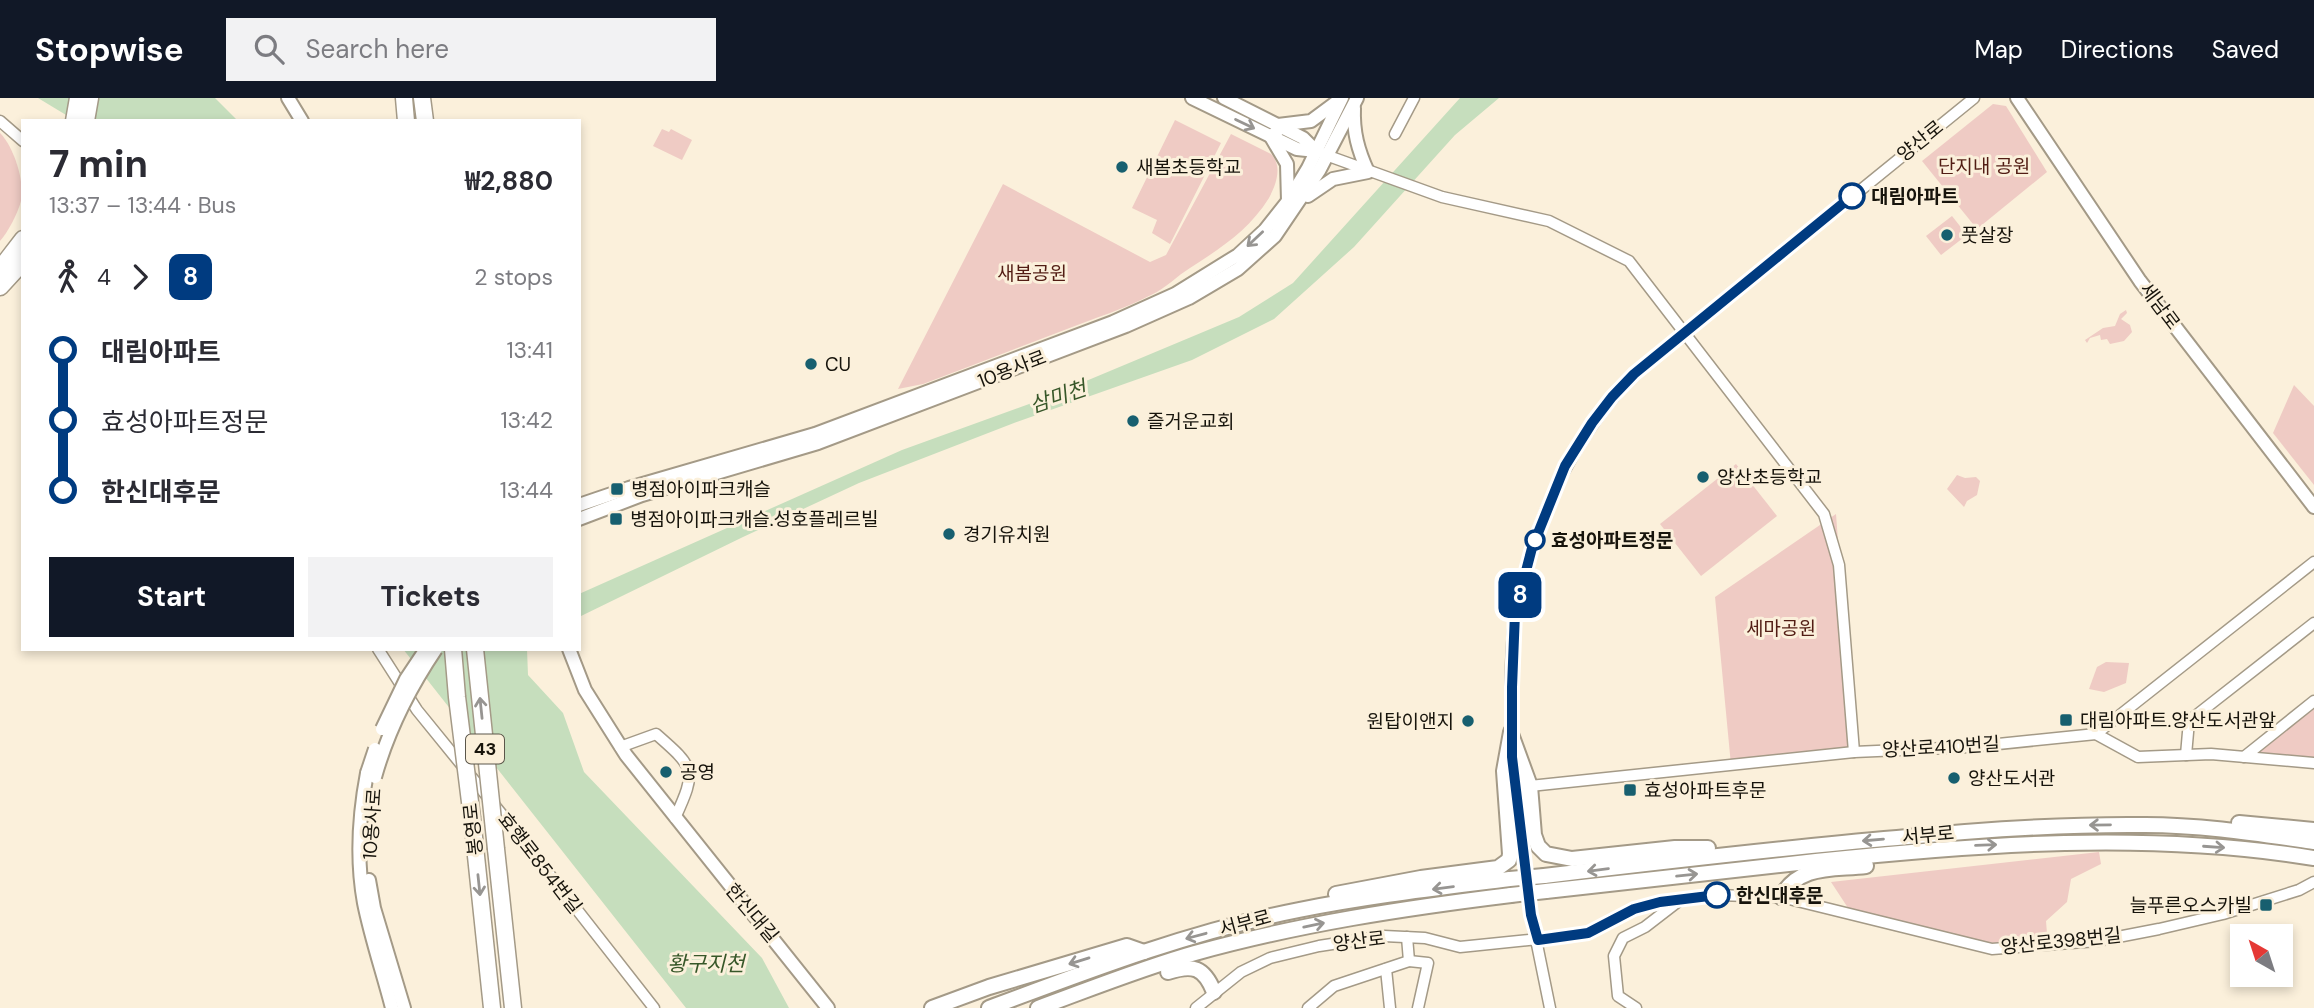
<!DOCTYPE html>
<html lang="en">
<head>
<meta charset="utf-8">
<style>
  body { margin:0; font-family:"DM Sans","Noto Sans KR",sans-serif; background:#f2f2f3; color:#2b2b33; height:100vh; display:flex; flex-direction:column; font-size:26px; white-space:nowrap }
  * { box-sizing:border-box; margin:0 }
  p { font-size:23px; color:#7c7c81 }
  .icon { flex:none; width:38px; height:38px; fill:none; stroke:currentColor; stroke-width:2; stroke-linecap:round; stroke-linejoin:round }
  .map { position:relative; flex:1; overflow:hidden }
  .sheet { position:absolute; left:21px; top:21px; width:560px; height:532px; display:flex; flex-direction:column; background:#fff; border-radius:0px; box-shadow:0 4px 10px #0003 }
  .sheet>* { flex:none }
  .badge { padding:0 14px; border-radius:10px; font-size:24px; line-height:46px }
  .needle { width:46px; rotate:321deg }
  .controls { position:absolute; left:2230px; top:826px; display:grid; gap:14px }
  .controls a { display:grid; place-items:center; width:63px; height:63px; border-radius:0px; background:#fff; box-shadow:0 4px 10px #0003; font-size:35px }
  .map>.badge { position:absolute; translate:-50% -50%; box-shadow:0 0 0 4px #fff }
  .legs { display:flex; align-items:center; gap:10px; height:77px; padding:0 28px; font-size:23px }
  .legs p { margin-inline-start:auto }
  .headline { display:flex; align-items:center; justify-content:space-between; height:119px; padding:0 28px }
  h1 { font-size:38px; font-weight:700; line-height:52px }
  .action { display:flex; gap:14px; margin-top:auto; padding:14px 28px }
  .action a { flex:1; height:80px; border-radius:0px; background:#111827; color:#fff; font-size:28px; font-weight:700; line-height:80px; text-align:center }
  .action a+a { background:#f2f2f3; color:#2b2b33 }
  ul { padding:0 28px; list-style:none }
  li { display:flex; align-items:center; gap:24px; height:70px; font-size:26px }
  li i { display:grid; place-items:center; width:10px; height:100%; margin:0 9px; background:currentColor }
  li i::after { content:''; width:18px; height:18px; margin:-9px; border:5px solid; border-radius:50%; background:#fff }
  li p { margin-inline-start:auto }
  li:first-child i { background:linear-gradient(#0000 50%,currentColor 0) }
  li:last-child i { background:linear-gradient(currentColor 50%,#0000 0) }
  header { display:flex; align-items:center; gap:42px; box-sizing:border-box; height:98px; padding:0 35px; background:#111827; color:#fff }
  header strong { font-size:33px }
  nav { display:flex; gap:38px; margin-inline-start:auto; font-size:24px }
  .search { width:490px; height:63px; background:#f2f2f3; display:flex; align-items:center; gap:18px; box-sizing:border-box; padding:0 24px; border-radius:0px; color:#7c7c81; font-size:26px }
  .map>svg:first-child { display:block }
</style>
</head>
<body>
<header>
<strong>Stopwise</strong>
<div class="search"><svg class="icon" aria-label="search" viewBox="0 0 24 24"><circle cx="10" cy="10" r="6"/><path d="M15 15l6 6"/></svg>Search here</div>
<nav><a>Map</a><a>Directions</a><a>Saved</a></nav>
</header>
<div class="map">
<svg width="2314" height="910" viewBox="0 0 2314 910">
  <rect width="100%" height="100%" fill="#fbf0db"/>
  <!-- green -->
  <g fill="#efcbc4">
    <polygon points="1993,6 2006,8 2047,74 1977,131 1922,63"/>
    <polygon points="1175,22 1221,45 1170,146 1152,135 1157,122 1132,110"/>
    <polygon points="662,31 669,34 671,31 692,42 682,62 653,48"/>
    <path d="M 0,35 C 14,49 25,84 21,103 C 18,115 8,134 0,143 Z"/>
    <path d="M 1231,36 L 1271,56 C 1283,68 1276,87 1269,100 C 1249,132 1221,150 1190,170 C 1177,178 1166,190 1151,197 C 1124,211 1095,220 1067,231 C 1019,249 971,268 923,286 L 898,291 L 1003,86 L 1150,164 L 1166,157 Z"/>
    <polygon points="1952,118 1967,137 1941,157 1926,138"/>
    <polygon points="2126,212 2127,215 2121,221 2130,227 2132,234 2124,243 2110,246 2107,241 2101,242 2100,237 2090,240 2087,245 2085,242 2103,230 2115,228 2120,216"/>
    <polygon points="2294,287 2314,308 2314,387 2273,335"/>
    <polygon points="1736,366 1777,418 1701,478 1660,426"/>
    <polygon points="1957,377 1965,380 1976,379 1980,383 1977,397 1967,403 1964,409 1947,391"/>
    <polygon points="1836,416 1854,654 1731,667 1715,499"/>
    <polygon points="2106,564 2129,565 2126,585 2104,594 2089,591 2097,569"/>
    <polygon points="2314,603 2314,665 2244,659"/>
    <polygon points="2099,754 2101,766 2071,781 2067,804 2046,823 2048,848 1992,851 1852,816 1831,784"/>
  </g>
  <!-- water -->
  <g fill="#c6debd">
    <polygon points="38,0 215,0 238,23 76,23"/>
    <polygon points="1460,0 1499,0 1455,37 1354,149 1274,221 1192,262 1014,325 859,385 743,439 579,519 579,496 902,352 1043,301 1239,219 1293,185"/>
    <polygon points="403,551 527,551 528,577 563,615 584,674 762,860 789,910 686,910"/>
  </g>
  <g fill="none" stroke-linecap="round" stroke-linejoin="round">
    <!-- minor casing -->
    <g stroke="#a49a87" stroke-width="13">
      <g id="minor">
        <polyline points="0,23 23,43"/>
        <polyline points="1395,36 1414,0"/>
        <polyline points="1323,56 1442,99 1549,123 1629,163 1824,416 1839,467 1854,654"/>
        <polyline points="378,551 417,612 517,735 654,910"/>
        <polyline points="2096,636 2138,659 2211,656 2314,665"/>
        <path d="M 1511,638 C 1510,598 1510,556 1515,516 C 1517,502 1522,488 1525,475 C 1545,399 1580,333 1634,276 L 1974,0"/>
        <path d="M 620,649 L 656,636 C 695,670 697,672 675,720"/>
        <polyline points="1512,653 1531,817 1550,910"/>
        <polyline points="2186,657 2189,623 2314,525"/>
        <polyline points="2244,659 2314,603"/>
        <polyline points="1524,685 1530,688 1854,654 1969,649 2096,636 2314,464"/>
        <polyline points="1409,863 1428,865 1418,910"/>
        <polyline points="1386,871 1390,910"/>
        <polyline points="1196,910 1241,874 1270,860 1319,848 1384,838 1425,840 1460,849 1538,841 1588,835 1634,811 1660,804 1717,797 1781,799 1992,851 2097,843 2159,831 2223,816 2299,792 2314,784"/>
        <polyline points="1308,910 1334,888 1409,863 1407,839"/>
        <polyline points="1636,910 1618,898 1614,858 1623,840 1645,829 1680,802"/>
      </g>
    </g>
    <!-- tertiary casing -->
    <g stroke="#a49a87" stroke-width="16">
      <g id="tertiary">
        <polyline points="288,0 302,23"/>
        <polyline points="1192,0 1297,51 1316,53"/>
        <polyline points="1224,0 1303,40 1316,53"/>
        <polyline points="2017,0 2140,183 2314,409"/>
        <path d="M 1308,98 L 1333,81 L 1368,74 C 1358,52 1353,34 1354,10"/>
        <polyline points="1288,103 1287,66 1271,39 1278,32 1278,27 1311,23 1338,3"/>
        <polyline points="579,407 629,390 815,336 1113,224 1175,196 1238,157 1265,132 1288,103 1308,70 1342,0"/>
        <polyline points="579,421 642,397 818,345 1126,228 1189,200 1238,171 1275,138 1319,73 1357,0"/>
        <polyline points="569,551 585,592 626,657 828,910"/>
        <path d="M 367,675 C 359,717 356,761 364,805 C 371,840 383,875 392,910"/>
        <polyline points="369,782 374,810 404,910"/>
      </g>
    </g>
    <!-- secondary casing -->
    <g stroke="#a49a87" stroke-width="18">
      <g id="secondary">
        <polyline points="1511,636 1530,688 1534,737 1538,748 1546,756 1572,761 1675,750 1708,750"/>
        <polyline points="2239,725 2314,732"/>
        <path d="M 1544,778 C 1661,764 1779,750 1897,740 C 1979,732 2062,726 2145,727 C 2202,727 2258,736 2314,744"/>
        <path d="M 1546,793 C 1636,783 1726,773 1816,763 C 1981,746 2148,733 2314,760"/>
        <polyline points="1336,796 1421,780 1498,770 1509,762 1510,756 1504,673 1511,634"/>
        <path d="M 1781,799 C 1799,766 1833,772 1866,768"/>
        <path d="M 1168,874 C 1193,866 1204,869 1214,894"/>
        <polyline points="932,910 989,889 1127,848 1144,854"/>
        <path d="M 989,910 C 1090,872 1192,833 1299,812 C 1369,798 1440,790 1510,781"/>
        <path d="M 1038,910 C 1090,891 1142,870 1195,855 C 1299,826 1405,810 1511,797"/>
      </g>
    </g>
    <!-- primary casing -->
    <g stroke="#a49a87" stroke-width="19">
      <g id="primary">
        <polyline points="74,23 78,0"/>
        <polyline points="86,23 90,0"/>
        <polyline points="0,171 23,141"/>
        <polyline points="0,189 23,164"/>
      </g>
    </g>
    <!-- trunk casing -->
    <g stroke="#a49a87" stroke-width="19">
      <g id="trunk">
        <polyline points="404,0 406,23"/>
        <polyline points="422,0 425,23"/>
        <polyline points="472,720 492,910"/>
        <polyline points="496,751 513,910"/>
      </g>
    </g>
    <!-- minor -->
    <use href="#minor" stroke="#fff" stroke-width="10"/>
    <!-- tertiary -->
    <use href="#tertiary" stroke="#fff" stroke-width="12"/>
    <!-- secondary -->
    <use href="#secondary" stroke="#fff" stroke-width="14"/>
    <!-- primary -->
    <use href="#primary" stroke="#fff" stroke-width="16"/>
    <!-- trunk -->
    <use href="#trunk" stroke="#fff" stroke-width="16"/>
    <!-- tertiary-bridge casing -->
    <g stroke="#a49a87" stroke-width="16" stroke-linecap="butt">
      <g id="tertiary-bridge">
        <polyline points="382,631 406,581 426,551"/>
        <polyline points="367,675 375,651"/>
        <path d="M 375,679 C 388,633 409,591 436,551"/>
      </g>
    </g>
    <!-- secondary-bridge casing -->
    <g stroke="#a49a87" stroke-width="18" stroke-linecap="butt">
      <g id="secondary-bridge">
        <polyline points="1510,781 1544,778"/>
        <polyline points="1511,797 1546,793"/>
      </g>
    </g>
    <!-- trunk-bridge casing -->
    <g stroke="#a49a87" stroke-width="19" stroke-linecap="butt">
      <g id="trunk-bridge">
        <polyline points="453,551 457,599 472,720"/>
        <polyline points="475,551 496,751"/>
      </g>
    </g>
    <!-- tertiary-bridge -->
    <use href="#tertiary-bridge" stroke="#fff" stroke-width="12"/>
    <!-- secondary-bridge -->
    <use href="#secondary-bridge" stroke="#fff" stroke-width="14"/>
    <!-- trunk-bridge -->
    <use href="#trunk-bridge" stroke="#fff" stroke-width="16"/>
  </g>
  <!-- one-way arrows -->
  <defs><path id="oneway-shaft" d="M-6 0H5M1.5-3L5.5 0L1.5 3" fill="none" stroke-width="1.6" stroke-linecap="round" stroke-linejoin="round" transform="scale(1.75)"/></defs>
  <g stroke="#979592">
    <use href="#oneway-shaft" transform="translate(1245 26) rotate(26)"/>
    <use href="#oneway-shaft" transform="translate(1255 141) rotate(137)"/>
    <use href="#oneway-shaft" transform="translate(481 610) rotate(-96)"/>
    <use href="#oneway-shaft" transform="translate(2100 727) rotate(179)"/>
    <use href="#oneway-shaft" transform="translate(1873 742) rotate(175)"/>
    <use href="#oneway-shaft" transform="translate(1986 747) rotate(-2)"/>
    <use href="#oneway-shaft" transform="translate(2214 749) rotate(4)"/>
    <use href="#oneway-shaft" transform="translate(1598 772) rotate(173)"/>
    <use href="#oneway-shaft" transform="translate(1687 777) rotate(-6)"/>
    <use href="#oneway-shaft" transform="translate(479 787) rotate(84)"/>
    <use href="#oneway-shaft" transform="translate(1443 790) rotate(173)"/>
    <use href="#oneway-shaft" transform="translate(1314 827) rotate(-12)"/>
    <use href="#oneway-shaft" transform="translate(1196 838) rotate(165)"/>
    <use href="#oneway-shaft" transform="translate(1079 863) rotate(163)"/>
  </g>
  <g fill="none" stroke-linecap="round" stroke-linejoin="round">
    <!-- line-1 casing -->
    <g stroke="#fff" stroke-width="16">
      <polyline id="line-1" points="1717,797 1660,804 1634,811 1588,835 1538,842 1531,817 1512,659 1512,589 1515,515 1532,450 1565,368 1592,325 1612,299 1634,276 1852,98"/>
    </g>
    <!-- line-1 -->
    <use href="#line-1" stroke="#003b80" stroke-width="10"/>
  </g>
  <!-- markers -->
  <g fill="#175f6f" stroke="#fbf0db" stroke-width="2.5">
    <circle cx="1122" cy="69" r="7"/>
    <circle cx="1947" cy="137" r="7"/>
    <circle cx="811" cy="266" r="7"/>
    <circle cx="1133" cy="323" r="7"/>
    <circle cx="1703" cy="379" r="7"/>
    <rect x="610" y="384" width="14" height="14" rx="3.5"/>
    <rect x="609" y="414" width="14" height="14" rx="3.5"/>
    <circle cx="949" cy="436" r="7"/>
    <rect x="2059" y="615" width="14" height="14" rx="3.5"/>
    <circle cx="1468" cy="623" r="7"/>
    <circle cx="666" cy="674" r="7"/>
    <circle cx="1954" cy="680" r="7"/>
    <rect x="1623" y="685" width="14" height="14" rx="3.5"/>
    <rect x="2259" y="800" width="14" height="14" rx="3.5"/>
  </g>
  <g fill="#fff" stroke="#003b80" stroke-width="3.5">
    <circle cx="1852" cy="98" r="12"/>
    <circle cx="1535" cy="442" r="9"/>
    <circle cx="1717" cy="797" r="12"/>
  </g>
  <g text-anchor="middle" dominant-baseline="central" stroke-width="6" stroke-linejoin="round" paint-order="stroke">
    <!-- shield labels -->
    <rect fill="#fbf0db" stroke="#5b564a" stroke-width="2" x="466" y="636.5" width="38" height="29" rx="5"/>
    <g font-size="18" font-weight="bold" fill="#17140c">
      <text x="485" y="651">43</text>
    </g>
    <!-- street labels -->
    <g font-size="19" fill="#17140c" stroke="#fbf0db">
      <text transform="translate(1920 43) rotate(-39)">양산로</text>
      <text transform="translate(2160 208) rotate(53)">세남로</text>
      <text transform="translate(1012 271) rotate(-21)">10용사로</text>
      <text transform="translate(1941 649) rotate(-3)">양산로410번길</text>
      <text transform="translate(372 726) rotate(-86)">10용사로</text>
      <text transform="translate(473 731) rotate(-96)">봉영로</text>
      <text transform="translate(1928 737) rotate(-5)">서부로</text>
      <text transform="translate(540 765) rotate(52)">효행로854번길</text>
      <text transform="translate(752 815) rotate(50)">한신대길</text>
      <text transform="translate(1245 825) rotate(-15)">서부로</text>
      <text transform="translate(1359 843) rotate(-7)">양산로</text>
      <text transform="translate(2061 843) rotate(-6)">양산로398번길</text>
    </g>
    <!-- park labels -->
    <g font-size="19" fill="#521d14" stroke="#fbf0db">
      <text x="1984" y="68">단지내 공원</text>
      <text x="1032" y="175">새봄공원</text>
      <text x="1781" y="530">세마공원</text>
    </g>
    <!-- poi labels -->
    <g font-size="19" fill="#17140c" stroke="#fbf0db" text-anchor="start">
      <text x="1136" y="69">새봄초등학교</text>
      <text x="1961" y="137">풋살장</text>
      <text x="825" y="266">CU</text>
      <text x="1147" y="323">즐거운교회</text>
      <text x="1717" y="379">양산초등학교</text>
      <text x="631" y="391">병점아이파크캐슬</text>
      <text x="630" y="421">병점아이파크캐슬.성호플레르빌</text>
      <text x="963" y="436">경기유치원</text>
      <text x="2080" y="622">대림아파트.양산도서관앞</text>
      <text x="1454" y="623" text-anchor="end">원탑이앤지</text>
      <text x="680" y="674">공영</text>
      <text x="1968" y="680">양산도서관</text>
      <text x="1644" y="692">효성아파트후문</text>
      <text x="2252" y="807" text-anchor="end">늘푸른오스카빌</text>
    </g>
    <!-- stop labels -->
    <g font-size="19" font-weight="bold" fill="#17140c" stroke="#fbf0db" text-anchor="start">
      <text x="1871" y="98">대림아파트</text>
      <text x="1551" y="442">효성아파트정문</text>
      <text x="1736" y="797">한신대후문</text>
    </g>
    <!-- water labels -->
    <g font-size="21" font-style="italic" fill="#375729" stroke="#fbf0db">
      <text transform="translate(1058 299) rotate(-19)">삼미천</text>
      <text x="706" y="866">황구지천</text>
    </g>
  </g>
</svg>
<div class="controls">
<a><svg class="needle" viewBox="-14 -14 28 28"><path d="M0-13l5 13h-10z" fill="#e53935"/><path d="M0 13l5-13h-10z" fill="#7c7c81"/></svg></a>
</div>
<b class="badge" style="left:1520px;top:497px;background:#003b80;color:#fff">8</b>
<section class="sheet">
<div class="headline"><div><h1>7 min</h1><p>13:37 – 13:44 · Bus</p></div><b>₩2,880</b></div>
<div class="legs"><svg class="icon" aria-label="walk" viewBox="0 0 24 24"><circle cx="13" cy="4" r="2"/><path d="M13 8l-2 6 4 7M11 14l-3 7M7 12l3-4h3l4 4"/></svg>4<svg class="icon" aria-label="forward" viewBox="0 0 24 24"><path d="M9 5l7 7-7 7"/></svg><b class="badge" style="background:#003b80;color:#fff">8</b><p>2 stops</p></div>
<ul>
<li><i style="color:#003b80"></i><b>대림아파트</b><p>13:41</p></li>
<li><i style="color:#003b80"></i><span>효성아파트정문</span><p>13:42</p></li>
<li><i style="color:#003b80"></i><b>한신대후문</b><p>13:44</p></li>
</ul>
<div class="action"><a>Start</a><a>Tickets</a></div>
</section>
</div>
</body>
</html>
